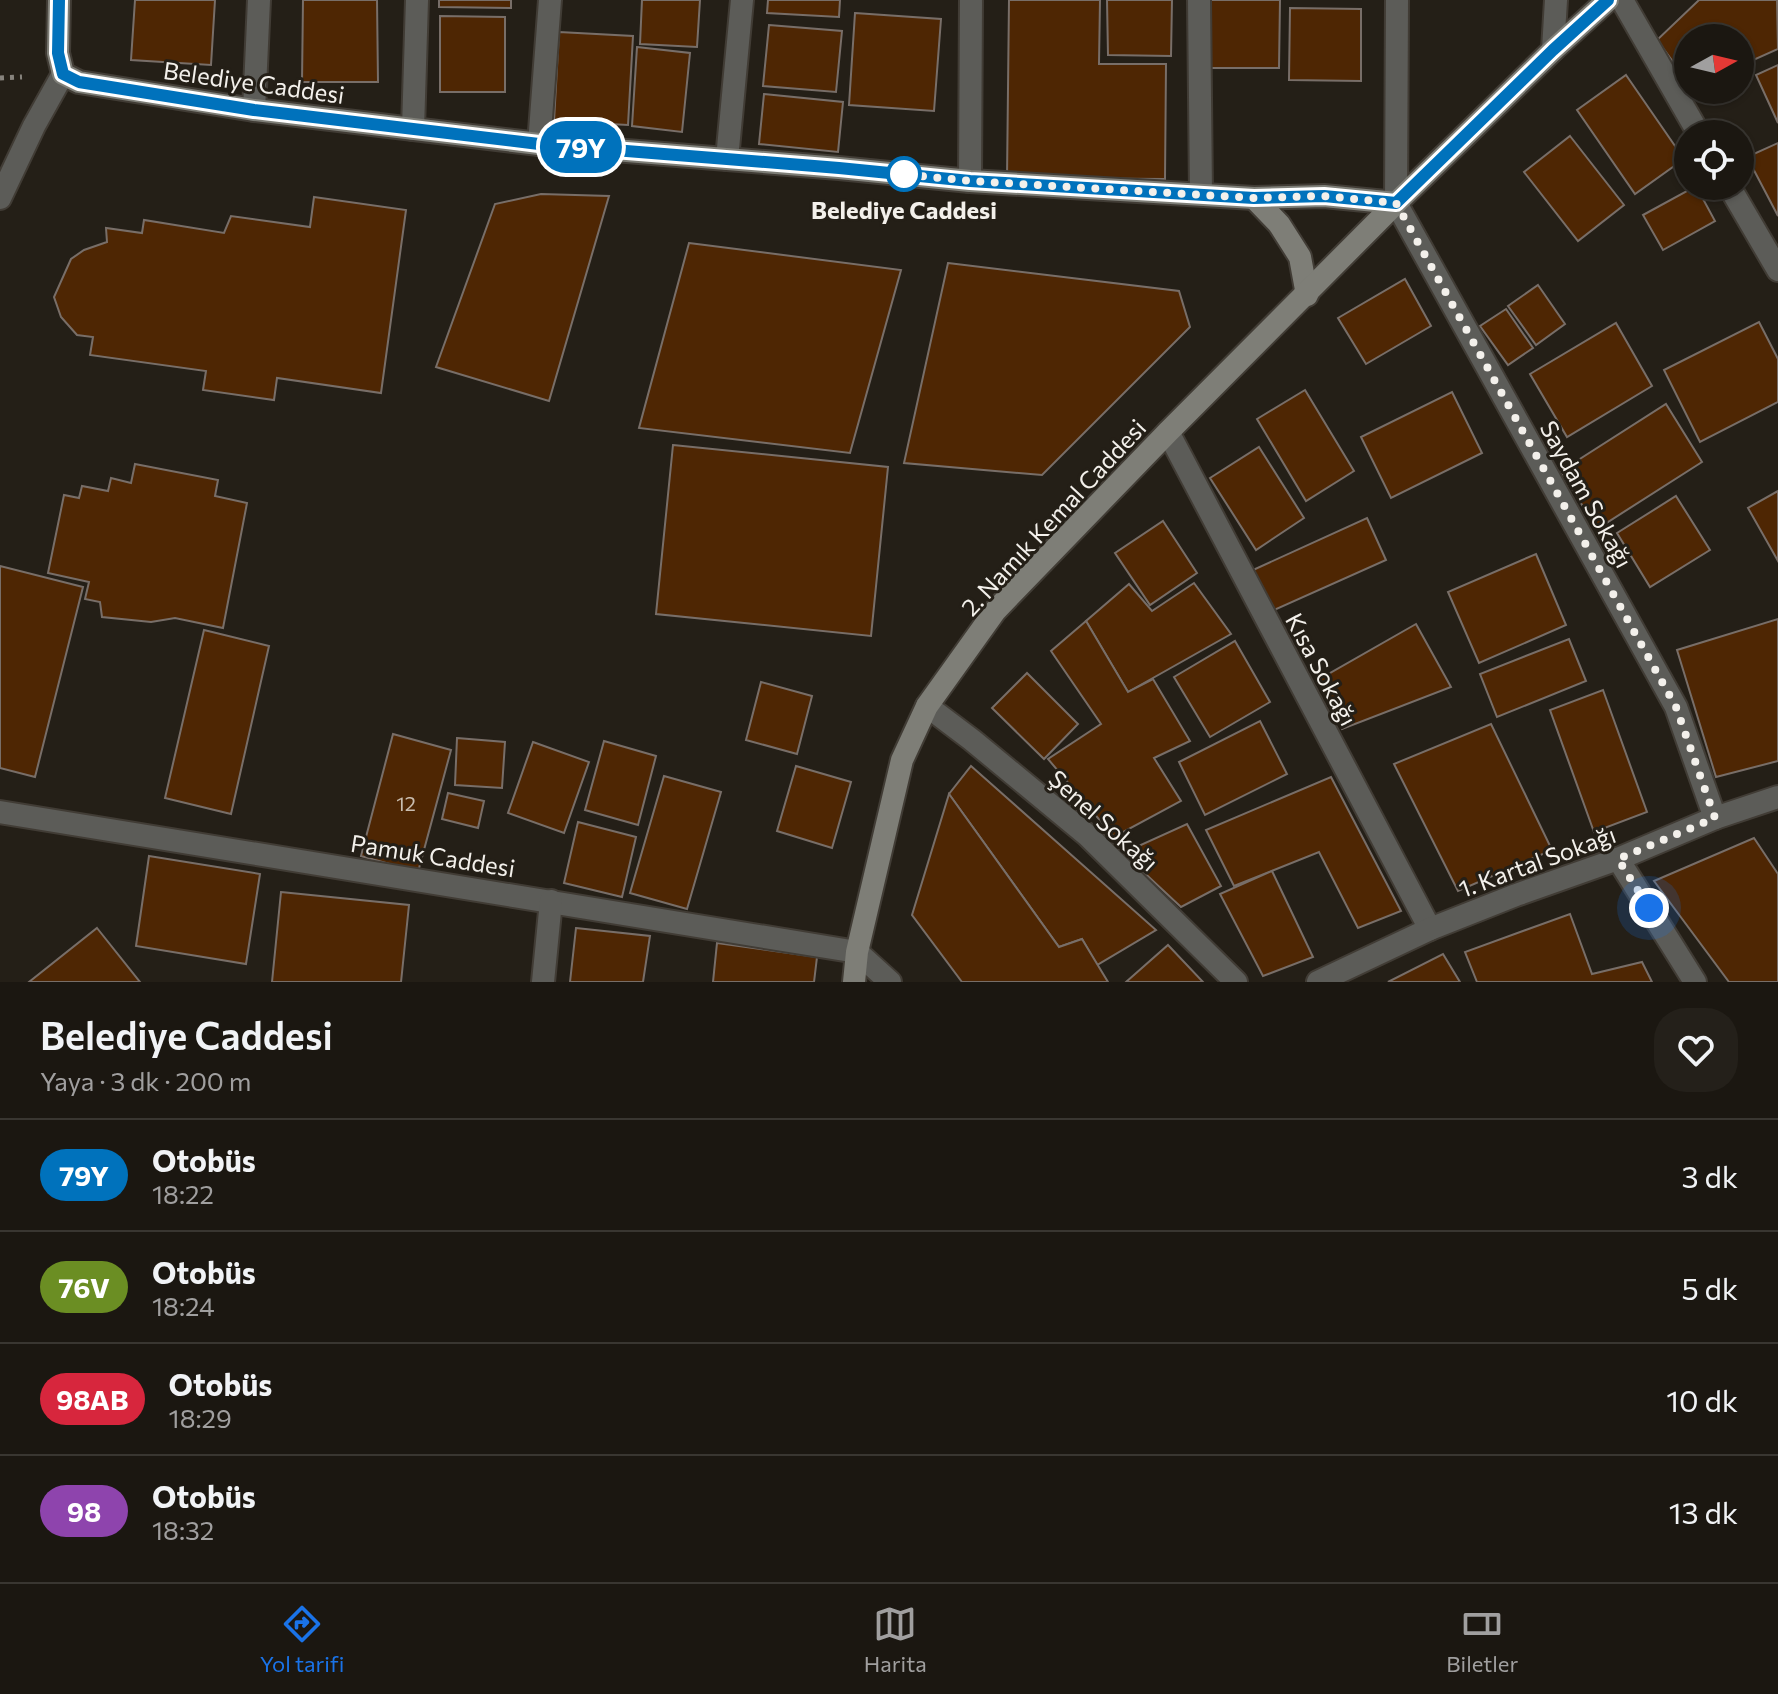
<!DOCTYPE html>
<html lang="tr">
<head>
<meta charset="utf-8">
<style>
  body { margin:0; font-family:Commissioner,sans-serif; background:#24201a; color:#f1f3f6; height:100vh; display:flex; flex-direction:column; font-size:30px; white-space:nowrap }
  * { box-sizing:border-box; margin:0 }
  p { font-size:26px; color:#a09f9f }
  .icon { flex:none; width:44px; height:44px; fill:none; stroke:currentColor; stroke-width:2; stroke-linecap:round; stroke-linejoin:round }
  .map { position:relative; height:982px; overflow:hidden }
  .sheet { display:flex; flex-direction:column; background:#1b1711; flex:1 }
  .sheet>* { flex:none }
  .badge { padding:0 16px; border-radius:26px; font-size:28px; line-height:52px }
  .needle { width:52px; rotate:82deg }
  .buttons { position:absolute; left:1674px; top:24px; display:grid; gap:16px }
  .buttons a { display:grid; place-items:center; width:80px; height:80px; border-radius:50%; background:#1b1711; box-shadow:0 2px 6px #0004,0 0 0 2px #393631; font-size:40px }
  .you { position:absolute; width:40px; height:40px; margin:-20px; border:6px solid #fff; border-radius:50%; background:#1a73e8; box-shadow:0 0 0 12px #1a73e833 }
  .map>.badge { position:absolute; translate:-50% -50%; box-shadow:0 0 0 4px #fff }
  .round { display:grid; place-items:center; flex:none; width:84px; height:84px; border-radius:32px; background:#24201a }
  .head { display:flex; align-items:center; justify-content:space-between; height:136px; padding:0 40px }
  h1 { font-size:38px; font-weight:600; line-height:60px }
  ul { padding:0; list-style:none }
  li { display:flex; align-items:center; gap:24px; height:112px; padding:0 40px; border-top:2px solid #393631 }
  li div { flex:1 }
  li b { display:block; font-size:30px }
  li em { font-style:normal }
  li .badge { min-width:88px; font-weight:700; text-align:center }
  .menu { display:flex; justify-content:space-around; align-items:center; height:112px; border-top:2px solid #393631; background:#1b1711; font-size:22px; color:#a09f9f }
  .menu a { display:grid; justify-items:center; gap:4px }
  .menu .active { color:#1a73e8 }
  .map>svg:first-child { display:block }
</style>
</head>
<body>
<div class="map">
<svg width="1778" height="982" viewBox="0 0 1778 982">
  <rect width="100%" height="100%" fill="#241f17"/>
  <!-- building -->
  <g fill="#4e2603" stroke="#786e68" stroke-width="2">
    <polygon points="135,0 215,0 211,65 131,60"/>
    <polygon points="303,0 377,0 378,82 302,82"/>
    <polygon points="439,0 511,0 511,8 439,7"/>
    <polygon points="642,0 700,0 697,47 640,44"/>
    <polygon points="768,0 840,0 839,17 767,13"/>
    <polygon points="1009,0 1100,0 1099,64 1166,64 1165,179 1007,178"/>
    <polygon points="1107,0 1172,0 1171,56 1108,55"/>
    <polygon points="1207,0 1280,0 1279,68 1207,68"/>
    <polygon points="1699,0 1777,0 1778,49 1740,66 1740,38 1688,38 1688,82 1657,40"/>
    <polygon points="1290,8 1361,9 1361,81 1289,80"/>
    <polygon points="855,13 941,19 934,111 849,105"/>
    <polygon points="440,16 505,17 505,92 440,92"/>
    <polygon points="769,25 842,31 836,92 763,86"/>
    <polygon points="559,32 633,36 628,125 554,121"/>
    <polygon points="637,47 690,53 682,132 632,126"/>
    <polygon points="1778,65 1778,123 1756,75"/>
    <polygon points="1626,75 1684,159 1635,194 1577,110"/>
    <polygon points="764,94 843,102 838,152 759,144"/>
    <polygon points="1570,136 1624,205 1578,241 1524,172"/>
    <polygon points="1778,143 1778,216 1747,157"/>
    <polygon points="1696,186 1715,221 1663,250 1643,215"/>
    <polygon points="541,194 609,196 549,401 436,367 495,204"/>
    <polygon points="314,197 406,210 381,393 277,378 274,400 203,390 206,371 90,355 93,337 77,335 61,317 54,297 71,259 84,250 107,242 106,228 142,233 144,220 224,233 231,216 310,227"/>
    <polygon points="689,243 901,270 850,453 639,428"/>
    <polygon points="948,263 1179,291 1190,327 1042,475 904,463"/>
    <polygon points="1405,279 1431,326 1366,364 1338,318"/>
    <polygon points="1538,285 1565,324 1536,345 1508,306"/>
    <polygon points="1506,309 1533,348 1508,365 1480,326"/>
    <polygon points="1759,322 1778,359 1778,402 1700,442 1664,370"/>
    <polygon points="1616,323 1652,386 1567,437 1530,374"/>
    <polygon points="1305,390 1354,471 1306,501 1257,419"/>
    <polygon points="1452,392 1482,453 1391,498 1361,437"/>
    <polygon points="1666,404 1702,462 1597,529 1561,471"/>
    <polygon points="673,445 888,467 871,636 656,614"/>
    <polygon points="1259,447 1304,518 1256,550 1210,478"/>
    <polygon points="135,464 218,480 215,496 247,503 223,628 175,618 151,622 102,617 100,602 85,599 89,582 48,573 64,495 79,498 82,486 108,491 111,478 131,483"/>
    <polygon points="1778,491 1778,561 1748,508"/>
    <polygon points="1676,496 1710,550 1650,587 1617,533"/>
    <polygon points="1367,518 1386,560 1272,611 1253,570"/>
    <polygon points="1163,521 1197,573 1150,605 1115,553"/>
    <polygon points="1536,554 1566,625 1479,663 1448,592"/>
    <polygon points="0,566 83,587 35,777 0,768"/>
    <polygon points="1194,583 1231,634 1128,692 1086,621 1129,584 1152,611"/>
    <polygon points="1778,619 1778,761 1716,777 1677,650"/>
    <polygon points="1086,621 1128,692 1153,679 1190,741 1154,758 1181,801 1114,837 1048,759 1101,724 1051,651"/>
    <polygon points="1416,624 1451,687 1342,729 1318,680"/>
    <polygon points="204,630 269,646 231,814 165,798"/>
    <polygon points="1569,639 1586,681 1497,717 1480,674"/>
    <polygon points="1235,641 1270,702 1210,737 1174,677"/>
    <polygon points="1027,673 1078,724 1044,759 992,708"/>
    <polygon points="761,682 812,696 797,754 746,740"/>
    <polygon points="1603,690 1647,812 1594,832 1550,710"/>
    <polygon points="1260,721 1287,774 1205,815 1179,762"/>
    <polygon points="1491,724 1552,850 1458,891 1394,764"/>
    <polygon points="393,734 451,750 418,872 361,856"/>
    <polygon points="457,738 505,742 502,788 455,785"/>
    <polygon points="604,741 656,756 638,825 585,810"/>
    <polygon points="533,742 589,762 564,833 508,813"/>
    <polygon points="796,766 851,782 832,848 777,831"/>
    <polygon points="971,766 1156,930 1097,965 1082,939 1059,947 949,794"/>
    <polygon points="664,776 721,792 687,909 630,893"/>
    <polygon points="1331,777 1401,911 1358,928 1319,852 1234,886 1206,830"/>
    <polygon points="448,793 484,801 478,828 442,819"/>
    <polygon points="949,794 1059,947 1082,939 1108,982 962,982 912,915"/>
    <polygon points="578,822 636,837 622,897 564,883"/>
    <polygon points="1187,824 1221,886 1181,907 1123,853"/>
    <polygon points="1754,838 1778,874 1778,982 1729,982 1654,881"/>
    <polygon points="149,856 260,874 246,964 136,946"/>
    <polygon points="1272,871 1313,957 1263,976 1220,894"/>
    <polygon points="281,892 409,905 401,982 272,982"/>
    <polygon points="1570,914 1592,974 1642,962 1652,982 1477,982 1465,952"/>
    <polygon points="97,928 140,982 29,982"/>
    <polygon points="576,928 650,936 643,982 570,982"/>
    <polygon points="717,943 817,957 814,982 713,982"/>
    <polygon points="1168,945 1203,982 1126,982"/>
    <polygon points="1443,954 1460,982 1388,982"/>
  </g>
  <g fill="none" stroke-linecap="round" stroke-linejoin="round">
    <!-- service casing -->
    <g stroke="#413c35" stroke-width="26">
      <polyline id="service" points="0,198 34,126 63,74"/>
    </g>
    <!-- minor casing -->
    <g stroke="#413c35" stroke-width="26">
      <g id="minor">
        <polyline points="1199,0 1201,194"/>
        <polyline points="1397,0 1396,203 1676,707 1715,818"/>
        <polyline points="1622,0 1699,134"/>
        <polyline points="1553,50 1556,0"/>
        <polyline points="254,110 259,0"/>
        <polyline points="413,129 417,0"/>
        <polyline points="539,144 550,0"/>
        <polyline points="727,159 742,0"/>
        <polyline points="970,181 971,0"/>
        <polyline points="1729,186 1778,270"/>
        <polyline points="1168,432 1430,929"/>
        <polyline points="927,706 972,740 1087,835 1236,982"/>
        <polyline points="0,812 857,952 890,982"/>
        <polyline points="1618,859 1695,982"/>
        <polyline points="543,982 551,901"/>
        <polyline points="1318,982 1430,929 1516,895 1618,859 1715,818 1778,797"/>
      </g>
    </g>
    <!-- secondary casing -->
    <g stroke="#413c35" stroke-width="26">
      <g id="secondary">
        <polyline points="59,0 58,53 63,74 79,82 254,110 539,144 839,168 970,181 1254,198 1324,196 1396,203"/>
        <polyline points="1254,198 1279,224 1300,257 1307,295"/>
        <polyline points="854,982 857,952 902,760 927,706 995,611 1168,432 1396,203 1553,50 1608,0"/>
      </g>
    </g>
    <!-- path -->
    <polyline stroke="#87837d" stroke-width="5" stroke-dasharray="4 6" stroke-linecap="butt" points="0,78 22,77"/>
    <!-- service -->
    <use href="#service" stroke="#5c5c58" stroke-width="22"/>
    <!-- minor -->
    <use href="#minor" stroke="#5c5c58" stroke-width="22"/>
    <!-- secondary -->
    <use href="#secondary" stroke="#7e7e77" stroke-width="22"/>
  </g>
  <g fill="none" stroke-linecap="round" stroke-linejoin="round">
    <!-- line casing -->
    <g stroke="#fff" stroke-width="18">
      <polyline id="line" points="59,0 58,53 63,74 79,82 254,110 539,144 839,168 970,181 1254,198 1324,196 1396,203 1553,50 1608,0"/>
    </g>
    <!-- line -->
    <use href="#line" stroke="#0072bc" stroke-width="12"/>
    <!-- walk -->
    <polyline stroke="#f3f0eb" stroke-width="8" stroke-dasharray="0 14.4" points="904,174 892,173 970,181 1254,198 1324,196 1396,203 1676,707 1715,818 1618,859 1649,908"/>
  </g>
  <!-- markers -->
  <circle fill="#fff" stroke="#0072bc" stroke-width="4" cx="904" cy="174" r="16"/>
  <g text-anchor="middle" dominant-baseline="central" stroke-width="6" stroke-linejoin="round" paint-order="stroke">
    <!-- number labels -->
    <g font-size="20" fill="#cabeb1">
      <text x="406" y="803">12</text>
    </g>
    <!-- street labels -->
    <g font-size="24" fill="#f3f0eb" stroke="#241f17">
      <text transform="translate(254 82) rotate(8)">Belediye Caddesi</text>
      <text transform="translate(1587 494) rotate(61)">Saydam Sokağı</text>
      <text transform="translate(1053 517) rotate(-47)">2. Namık Kemal Caddesi</text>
      <text transform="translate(1322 669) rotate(62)">Kısa Sokağı</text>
      <text transform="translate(1104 820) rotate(42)">Şenel Sokağı</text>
      <text transform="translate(433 855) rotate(9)">Pamuk Caddesi</text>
      <text transform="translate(1537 861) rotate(-20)">1. Kartal Sokağı</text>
    </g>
    <!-- stop labels -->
    <g font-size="24" font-weight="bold" fill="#f3f0eb" stroke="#241f17">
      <text x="904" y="209">Belediye Caddesi</text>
    </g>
  </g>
</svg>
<div class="buttons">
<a><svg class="needle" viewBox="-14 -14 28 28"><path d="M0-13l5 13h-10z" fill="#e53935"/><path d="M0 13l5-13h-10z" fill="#a09f9f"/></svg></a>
<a><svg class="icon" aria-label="locate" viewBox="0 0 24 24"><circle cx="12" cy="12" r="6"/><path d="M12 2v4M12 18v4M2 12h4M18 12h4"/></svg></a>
</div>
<div class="you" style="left:1649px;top:908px"></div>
<b class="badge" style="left:581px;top:147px;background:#0072bc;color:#fff">79Y</b>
</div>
<section class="sheet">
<div class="head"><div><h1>Belediye Caddesi</h1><p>Yaya · 3 dk · 200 m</p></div><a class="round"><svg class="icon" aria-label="heart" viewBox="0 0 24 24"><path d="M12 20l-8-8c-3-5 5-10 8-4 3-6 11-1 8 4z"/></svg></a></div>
<ul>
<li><span class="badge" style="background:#0072bc;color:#fff">79Y</span><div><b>Otobüs</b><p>18:22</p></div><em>3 dk</em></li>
<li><span class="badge" style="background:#6b8e23;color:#fff">76V</span><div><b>Otobüs</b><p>18:24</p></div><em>5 dk</em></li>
<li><span class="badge" style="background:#d7263d;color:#fff">98AB</span><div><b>Otobüs</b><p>18:29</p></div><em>10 dk</em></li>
<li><span class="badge" style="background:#8e44ad;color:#fff">98</span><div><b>Otobüs</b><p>18:32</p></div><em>13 dk</em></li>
</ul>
</section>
<nav class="menu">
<a class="active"><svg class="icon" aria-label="directions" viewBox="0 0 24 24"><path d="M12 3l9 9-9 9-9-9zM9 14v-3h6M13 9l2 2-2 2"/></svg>Yol tarifi</a>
<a><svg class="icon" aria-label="map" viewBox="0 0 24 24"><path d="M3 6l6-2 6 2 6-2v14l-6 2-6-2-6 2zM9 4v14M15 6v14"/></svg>Harita</a>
<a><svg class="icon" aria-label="tickets" viewBox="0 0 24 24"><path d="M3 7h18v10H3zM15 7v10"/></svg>Biletler</a>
</nav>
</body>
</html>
